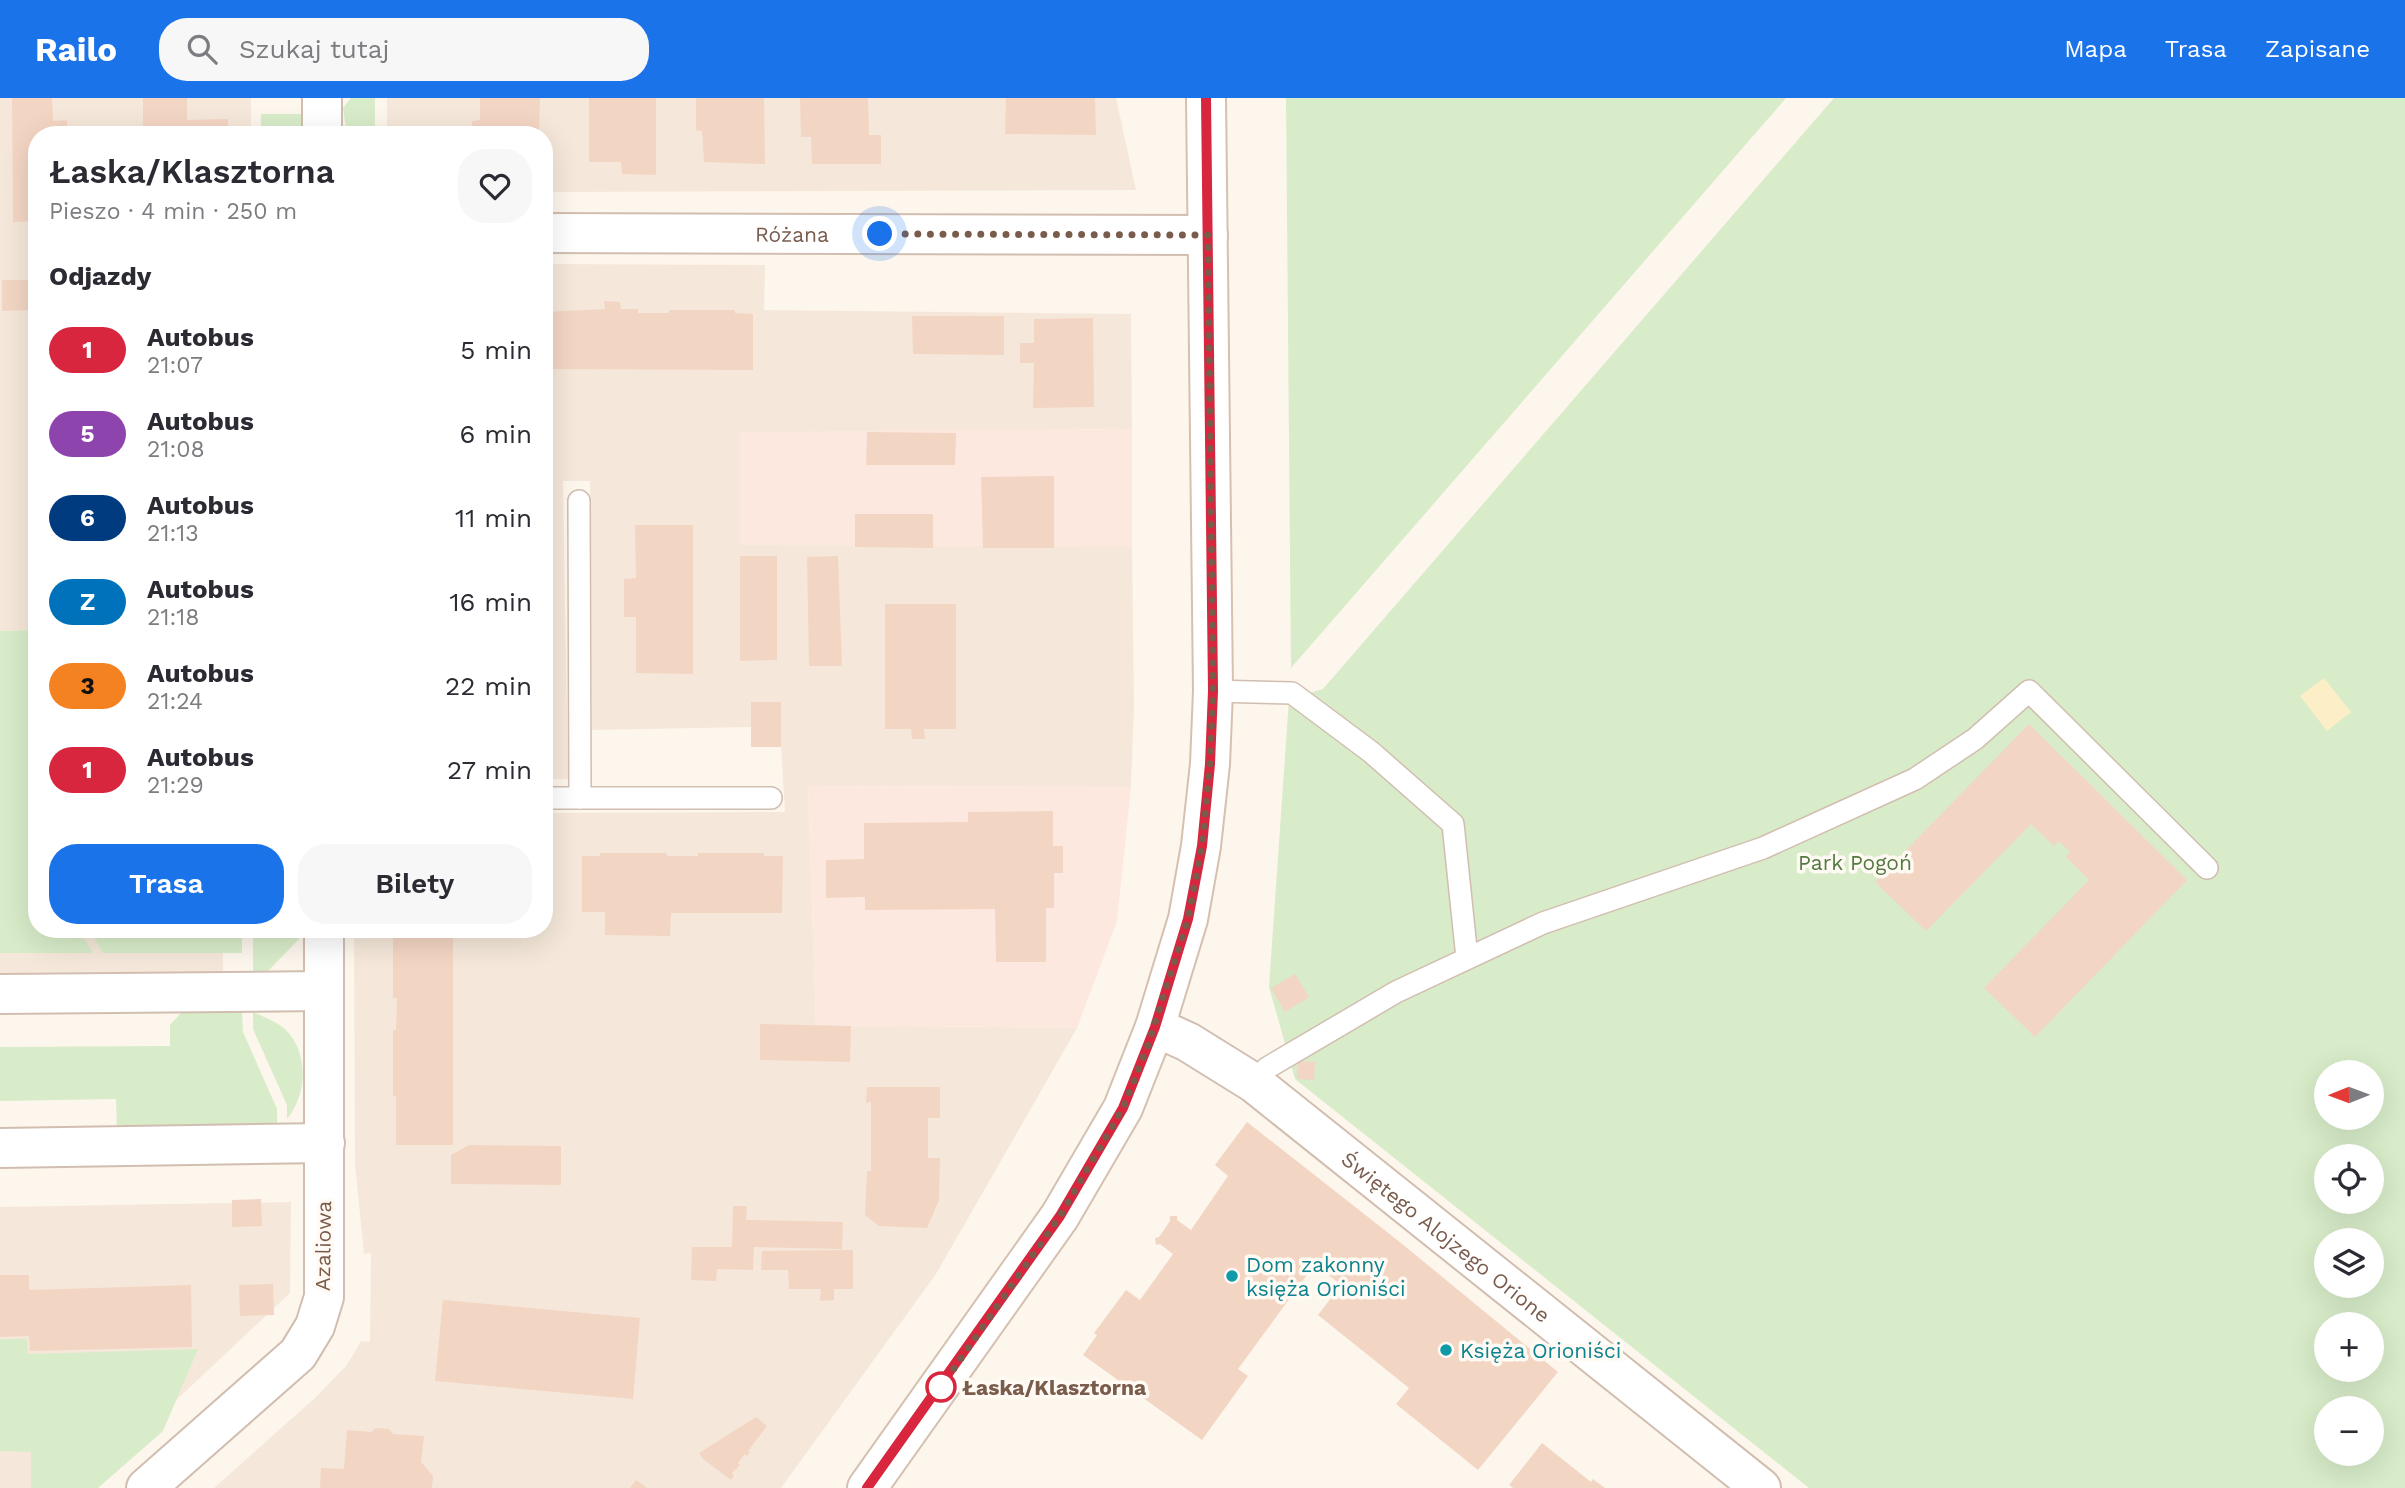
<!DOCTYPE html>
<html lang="pl">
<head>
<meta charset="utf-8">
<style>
  body { margin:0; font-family:"Work Sans",sans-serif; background:#f7f7f7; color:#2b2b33; height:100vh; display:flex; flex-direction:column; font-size:26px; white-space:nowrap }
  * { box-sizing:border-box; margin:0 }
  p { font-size:23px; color:#7c7c81 }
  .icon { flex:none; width:38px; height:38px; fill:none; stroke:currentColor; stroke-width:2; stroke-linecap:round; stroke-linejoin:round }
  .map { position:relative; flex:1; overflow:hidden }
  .panel { position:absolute; left:28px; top:28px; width:525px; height:812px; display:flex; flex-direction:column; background:#fff; border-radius:28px; box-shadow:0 7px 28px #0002 }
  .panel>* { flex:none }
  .badge { padding:0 14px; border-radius:23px; font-size:24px; line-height:46px }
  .needle { width:46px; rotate:269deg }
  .controls { position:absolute; left:2314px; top:962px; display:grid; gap:14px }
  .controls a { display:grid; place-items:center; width:70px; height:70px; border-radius:50%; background:#fff; box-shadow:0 7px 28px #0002; font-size:35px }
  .you { position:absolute; width:35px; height:35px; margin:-18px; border:5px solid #fff; border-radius:50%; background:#1a73e8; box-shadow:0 0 0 10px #1a73e833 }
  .map>.badge { position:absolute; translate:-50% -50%; box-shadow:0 0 0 4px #fff }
  h2 { padding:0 21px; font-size:26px; line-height:63px }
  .round { display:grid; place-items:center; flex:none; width:74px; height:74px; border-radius:28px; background:#f7f7f7 }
  .headline { display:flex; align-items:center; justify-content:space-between; height:119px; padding:0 21px }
  h1 { font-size:33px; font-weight:600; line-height:52px }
  .action { display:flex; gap:14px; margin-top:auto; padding:14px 21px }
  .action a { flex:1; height:80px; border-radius:28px; background:#1a73e8; color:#fff; font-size:28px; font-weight:600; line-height:80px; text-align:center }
  .action a+a { background:#f7f7f7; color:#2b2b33 }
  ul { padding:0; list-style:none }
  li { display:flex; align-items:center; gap:21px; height:84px; padding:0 21px }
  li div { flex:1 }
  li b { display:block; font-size:26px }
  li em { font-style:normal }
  li .badge { min-width:77px; font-weight:700; text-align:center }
  header { display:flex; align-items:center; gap:42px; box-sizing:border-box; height:98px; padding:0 35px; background:#1a73e8; color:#fff }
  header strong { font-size:33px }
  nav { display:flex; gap:38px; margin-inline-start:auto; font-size:24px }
  .search { width:490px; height:63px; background:#f7f7f7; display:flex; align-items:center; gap:18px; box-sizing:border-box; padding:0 24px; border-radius:28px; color:#7c7c81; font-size:26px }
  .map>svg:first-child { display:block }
</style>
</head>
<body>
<header>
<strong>Railo</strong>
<div class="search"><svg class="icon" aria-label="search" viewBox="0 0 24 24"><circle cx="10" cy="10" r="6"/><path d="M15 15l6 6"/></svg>Szukaj tutaj</div>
<nav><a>Mapa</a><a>Trasa</a><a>Zapisane</a></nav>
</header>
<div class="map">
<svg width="2405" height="1390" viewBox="0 0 2405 1390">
  <rect width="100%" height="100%" fill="#fdf6ec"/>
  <!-- residential -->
  <g fill="#f5e8da">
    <polygon points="0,0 251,0 251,37 37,37 37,532 0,533"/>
    <polygon points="387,0 1116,0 1136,92 544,94 544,37 387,37"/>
    <polygon points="544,166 765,167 764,212 1131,216 1132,331 740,335 741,447 1132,448 1134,608 1131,689 808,688 816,927 1077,930 936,1176 781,1390 214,1390 316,1299 347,1267 361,1243 370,1244 371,1155 364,1156 355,1066 354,831 544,831 544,715 785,714 781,649 751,649 751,629 592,632 590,383 563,383 568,681 544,681"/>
    <polygon points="0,688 37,831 223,831 223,874 0,875"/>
    <polygon points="291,1104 290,1195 83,1390 0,1390 0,1109"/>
  </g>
  <!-- commercial -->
  <g fill="#fde8e0">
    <polygon points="1132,331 1132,448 740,447 740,334"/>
    <polygon points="808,688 1131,689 1117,823 1077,930 816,927"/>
  </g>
  <!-- green -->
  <g fill="#d8ecc9" fill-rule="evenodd">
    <polygon points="351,0 375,0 375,37 347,37 343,10"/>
    <polygon points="1286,0 1786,0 1291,570"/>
    <path d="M 1834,0 L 2405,0 L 2405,1390 L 1809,1390 L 1295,981 L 1269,889 L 1289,601 L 1323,591 ZM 2326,975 L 2371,975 L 2371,1020 L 2326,1020 ZM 2326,1059 L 2371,1059 L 2371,1104 L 2326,1104 ZM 2326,1143 L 2371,1143 L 2371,1188 L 2326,1188 ZM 2326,1227 L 2371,1227 L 2371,1272 L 2326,1272 ZM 2326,1311 L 2371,1311 L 2371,1356 L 2326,1356 Z"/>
    <polygon points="261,16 301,16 303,37 261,37"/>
    <polygon points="37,532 37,831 78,831 93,855 0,855 0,533"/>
    <polygon points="89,831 242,831 242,855 103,855"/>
    <polygon points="253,831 299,831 299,841 269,872 253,877"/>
    <polygon points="182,914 242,914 243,934 277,1011 277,1028 117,1035 116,1001 0,1003 0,949 170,948 170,927"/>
    <path d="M 253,914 C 264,919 278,924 287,933 C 309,957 307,997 287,1021 L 287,1007 L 253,931 Z"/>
    <polygon points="0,1241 27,1241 28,1256 198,1251 163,1333 98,1390 17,1390 31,1390 31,1354 0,1353"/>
  </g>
  <!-- sand -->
  <polygon fill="#fcefc7" points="2324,580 2351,614 2327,633 2300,598"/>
  <!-- building -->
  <g fill="#f3d5c3">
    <polygon points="12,0 52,0 53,23 67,22 67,37 37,37 37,123 13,124"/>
    <polygon points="143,0 187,0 187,22 228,21 228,37 143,37"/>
    <polygon points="480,0 540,0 539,37 472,37 472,23 480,22"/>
    <polygon points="589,0 656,0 656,77 622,76 621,64 589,64"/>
    <polygon points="696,0 764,0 765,66 704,64 702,33 696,32"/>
    <polygon points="800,0 868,0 869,37 881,37 881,66 812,66 811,39 801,39"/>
    <polygon points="1006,0 1095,0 1096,37 1005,36"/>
    <polygon points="2,182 34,182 34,212 2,213"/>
    <polygon points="604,203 620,204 621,211 638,211 638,215 669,215 669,212 735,212 735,215 753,216 753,272 544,271 544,214 605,211"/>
    <polygon points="912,218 1004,218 1004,257 913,256"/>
    <polygon points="1093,220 1094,309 1033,310 1034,265 1020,265 1020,245 1034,245 1034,221"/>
    <polygon points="867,334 956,335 955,367 866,367"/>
    <polygon points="1054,378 1054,450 983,450 981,379"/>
    <polygon points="855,416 933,416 933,450 855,449"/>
    <polygon points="635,427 693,427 693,576 636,575 636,519 624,519 624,481 636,480"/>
    <polygon points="740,458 777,458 777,562 740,563"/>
    <polygon points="838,458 842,568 809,568 807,459"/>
    <polygon points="885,506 956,506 956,631 924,631 925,641 912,641 911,631 885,631"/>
    <rect x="751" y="604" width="30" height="45"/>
    <polygon points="2029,626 2187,782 2035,939 1984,890 2089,782 2066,759 2070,754 2059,743 2054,748 2031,726 1926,833 1875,784"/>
    <polygon points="1053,713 1053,748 1063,748 1063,775 1054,775 1054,810 1046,810 1046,864 996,864 995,811 865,812 865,799 826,800 826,762 864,761 864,725 968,724 968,714"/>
    <polygon points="600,755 666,755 667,758 698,758 698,755 764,755 764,758 783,758 782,815 671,815 670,838 605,837 605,814 582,814 582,758 600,758"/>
    <polygon points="397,831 453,831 453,1047 396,1047 396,998 393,998 393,932 396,932 397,900 393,900 393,834 397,835"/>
    <polygon points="1295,876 1309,899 1285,914 1271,890"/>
    <polygon points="760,926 851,928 850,964 760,962"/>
    <polygon points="1298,963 1315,964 1314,982 1297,981"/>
    <polygon points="867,989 940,989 940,1020 928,1020 928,1060 940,1060 939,1102 927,1130 879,1128 865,1117 867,1073 871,1073 871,1004 866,1005"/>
    <polygon points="1247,1024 1401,1145 1558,1274 1478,1372 1396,1306 1409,1290 1318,1217 1341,1187 1315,1166 1238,1271 1248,1278 1202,1342 1083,1257 1097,1237 1094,1235 1126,1192 1140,1202 1173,1156 1160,1146 1156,1147 1155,1140 1159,1139 1170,1123 1170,1118 1177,1118 1177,1122 1191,1132 1228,1078 1215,1067"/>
    <polygon points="469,1047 561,1048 561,1087 451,1086 451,1057"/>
    <polygon points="261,1101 262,1128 232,1129 232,1102"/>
    <polygon points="733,1108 747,1108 746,1122 843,1124 842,1151 754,1149 753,1172 717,1171 716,1183 691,1182 692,1149 732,1149"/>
    <polygon points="853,1152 853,1191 834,1191 834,1202 820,1203 821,1191 789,1191 788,1172 761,1172 762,1153"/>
    <polygon points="0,1177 29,1177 29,1192 191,1187 192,1249 30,1253 29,1238 0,1239"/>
    <polygon points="273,1186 274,1217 240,1218 239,1187"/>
    <polygon points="443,1202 640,1220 633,1301 435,1283"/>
    <polygon points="756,1319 767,1328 748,1353 750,1354 747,1358 745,1356 738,1365 740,1367 732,1375 734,1378 731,1382 703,1361 699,1355"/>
    <polygon points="376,1330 389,1331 393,1336 424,1338 421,1364 433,1378 432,1390 320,1390 321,1370 344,1371 347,1332 371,1334"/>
    <polygon points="1542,1345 1591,1384 1593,1381 1605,1390 1513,1390 1509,1387"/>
    <polygon points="636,1382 647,1390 630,1390"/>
  </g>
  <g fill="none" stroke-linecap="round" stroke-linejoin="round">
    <!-- lane casing -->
    <g stroke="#d1beb0" stroke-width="24">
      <g id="lane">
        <polyline points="579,403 580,700"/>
        <polyline points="1213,593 1292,595 1371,654 1453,726 1467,860"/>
        <polyline points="544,700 771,700"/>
        <polyline points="1254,985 1267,970 1396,894 1543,825 1763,750 1915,681 1975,641 2029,593 2207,770"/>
      </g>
    </g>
    <!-- street casing -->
    <g stroke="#d1beb0" stroke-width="42">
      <g id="street">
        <polyline points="322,0 322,37"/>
        <path id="s1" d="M 544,135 L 1208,137"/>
        <polyline points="0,896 324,893"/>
        <path id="s2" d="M 1155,929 L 1188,944 L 1254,985 L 1761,1390"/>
        <polyline points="0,1050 325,1045"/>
        <polyline points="146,1390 298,1256 315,1228 324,1199 324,831"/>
      </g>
    </g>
    <!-- secondary casing -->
    <g stroke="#d6c0b0" stroke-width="42">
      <polyline id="secondary" points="867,1390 1060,1118 1123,1010 1155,929 1188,821 1201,748 1210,666 1213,593 1206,0"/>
    </g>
    <!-- lane -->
    <use href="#lane" stroke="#fff" stroke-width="21"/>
    <!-- street -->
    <use href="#street" stroke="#fff" stroke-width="38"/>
    <!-- secondary -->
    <use href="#secondary" stroke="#fff" stroke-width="38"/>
  </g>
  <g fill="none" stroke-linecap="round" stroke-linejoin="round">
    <!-- line casing -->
    <g stroke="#fff" stroke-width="16">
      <polyline id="line" points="867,1390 1060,1118 1123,1010 1155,929 1188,821 1202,748 1210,666 1213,593 1206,0"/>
    </g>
    <!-- line -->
    <use href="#line" stroke="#d7263d" stroke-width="10"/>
    <!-- walk -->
    <polyline stroke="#7a5c4d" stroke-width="7" stroke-dasharray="0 12.6" points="880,136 1208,137 1213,593 1210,666 1202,748 1188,821 1147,950 1123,1010 1060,1118 941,1289"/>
  </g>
  <!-- markers -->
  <g fill="#0f9aa8" stroke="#fffaf3" stroke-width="2.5">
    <circle cx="1232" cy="1178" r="7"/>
    <circle cx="1446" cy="1252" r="7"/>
  </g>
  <circle fill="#fff" stroke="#d7263d" stroke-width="3.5" cx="941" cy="1289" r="14"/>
  <g text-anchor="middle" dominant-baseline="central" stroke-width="7" stroke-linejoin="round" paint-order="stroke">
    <!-- street labels -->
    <g font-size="21" fill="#7a5c4d" stroke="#fffaf3">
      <text stroke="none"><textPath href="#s1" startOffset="248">Różana</textPath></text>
      <text stroke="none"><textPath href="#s2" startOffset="360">Świętego Alojzego Orione</textPath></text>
      <text transform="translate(323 1148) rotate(-89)">Azaliowa</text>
    </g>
    <!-- park labels -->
    <g font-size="21" fill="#537a41" stroke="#fffaf3">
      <text x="1855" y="764">Park Pogoń</text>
    </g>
    <!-- culture labels -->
    <g font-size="21" fill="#0d838f" stroke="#fffaf3" text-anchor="start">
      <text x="1246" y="1166">Dom zakonny<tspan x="1246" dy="24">księża Orioniści</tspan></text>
      <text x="1460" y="1252">Księża Orioniści</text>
    </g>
    <!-- stop labels -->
    <g font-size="21" font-weight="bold" fill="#7a5c4d" stroke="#fffaf3" text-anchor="start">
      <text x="962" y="1289">Łaska/Klasztorna</text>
    </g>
  </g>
</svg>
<div class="controls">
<a><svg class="needle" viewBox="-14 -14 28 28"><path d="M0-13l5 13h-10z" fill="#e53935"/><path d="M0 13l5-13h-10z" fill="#7c7c81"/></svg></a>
<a><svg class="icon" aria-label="locate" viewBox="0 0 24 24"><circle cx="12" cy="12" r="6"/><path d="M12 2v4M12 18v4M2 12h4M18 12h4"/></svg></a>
<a><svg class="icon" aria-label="layers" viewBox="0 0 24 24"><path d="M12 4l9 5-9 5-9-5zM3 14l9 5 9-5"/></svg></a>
<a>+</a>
<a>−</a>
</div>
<div class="you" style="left:880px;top:136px"></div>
<section class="panel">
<div class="headline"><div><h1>Łaska/Klasztorna</h1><p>Pieszo · 4 min · 250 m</p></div><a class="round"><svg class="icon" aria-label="heart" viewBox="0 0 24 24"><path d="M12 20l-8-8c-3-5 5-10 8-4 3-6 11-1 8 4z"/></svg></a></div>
<h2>Odjazdy</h2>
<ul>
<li><span class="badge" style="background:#d7263d;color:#fff">1</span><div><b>Autobus</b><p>21:07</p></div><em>5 min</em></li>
<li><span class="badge" style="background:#8e44ad;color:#fff">5</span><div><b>Autobus</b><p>21:08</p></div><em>6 min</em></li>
<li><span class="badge" style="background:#003b80;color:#fff">6</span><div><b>Autobus</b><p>21:13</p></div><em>11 min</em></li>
<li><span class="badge" style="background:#0072bc;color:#fff">Z</span><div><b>Autobus</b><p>21:18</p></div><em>16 min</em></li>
<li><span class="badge" style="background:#f58220;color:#111">3</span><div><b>Autobus</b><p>21:24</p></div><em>22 min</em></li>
<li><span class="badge" style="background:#d7263d;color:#fff">1</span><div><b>Autobus</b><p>21:29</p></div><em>27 min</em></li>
</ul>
<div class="action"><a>Trasa</a><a>Bilety</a></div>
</section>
</div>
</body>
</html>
